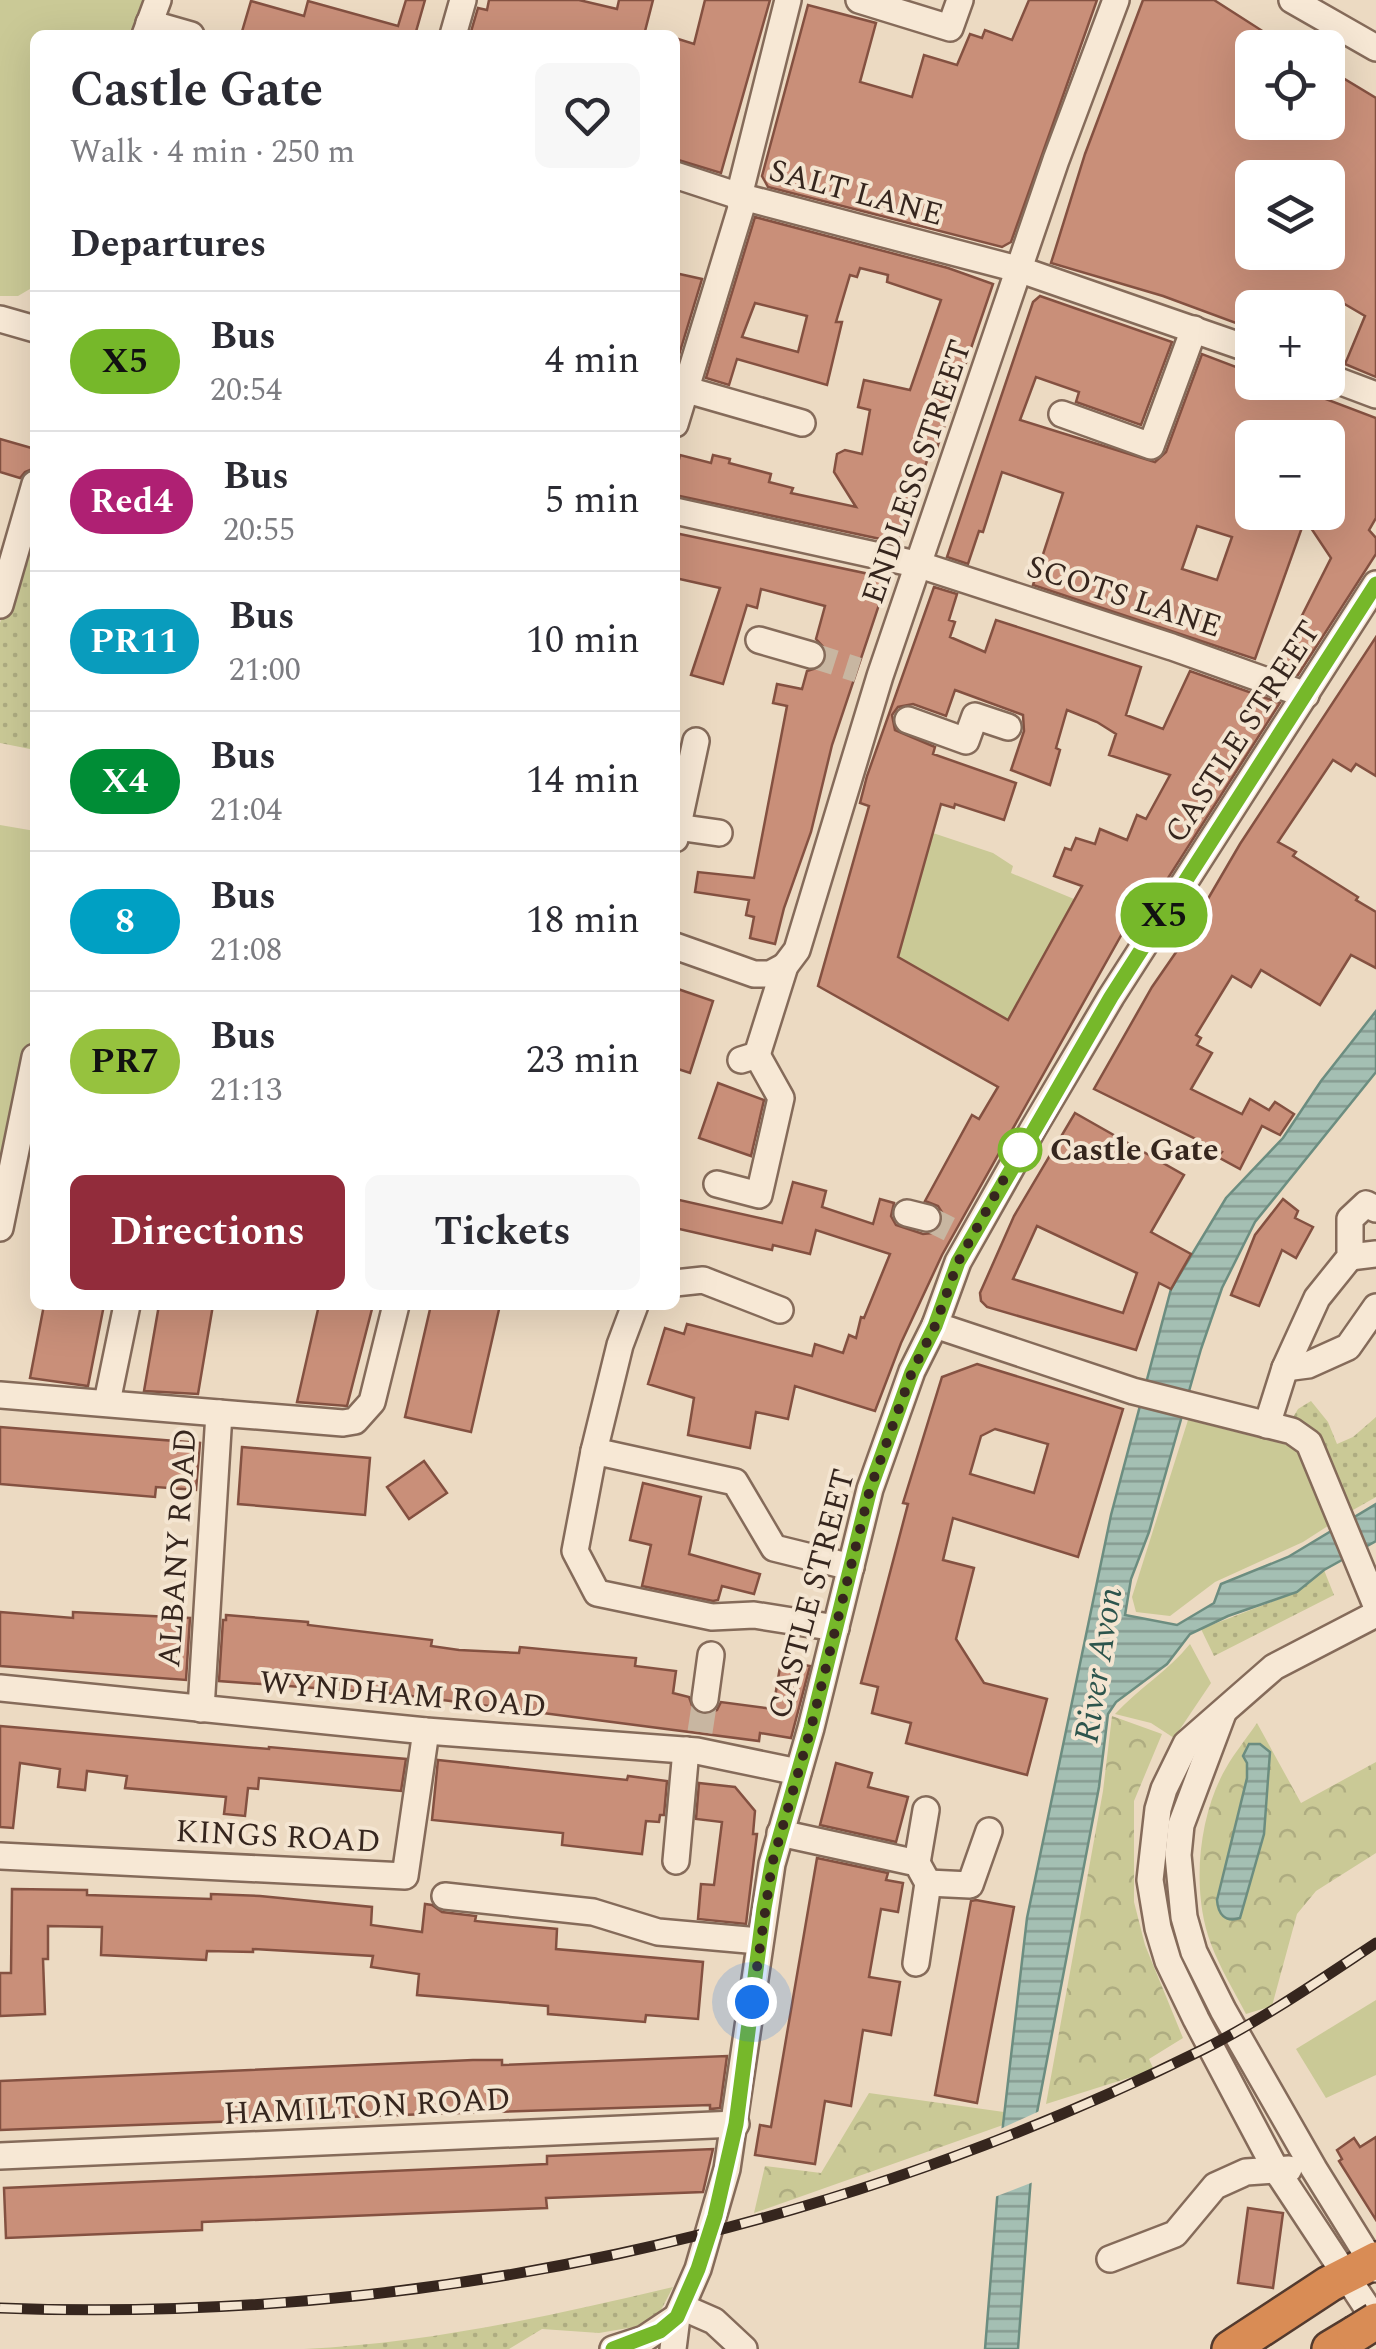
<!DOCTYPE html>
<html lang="en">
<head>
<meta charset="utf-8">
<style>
  body { margin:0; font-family:Spectral,serif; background:#f7f7f7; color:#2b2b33; height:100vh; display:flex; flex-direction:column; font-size:38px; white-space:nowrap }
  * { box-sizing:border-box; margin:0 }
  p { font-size:32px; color:#7c7c81 }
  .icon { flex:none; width:55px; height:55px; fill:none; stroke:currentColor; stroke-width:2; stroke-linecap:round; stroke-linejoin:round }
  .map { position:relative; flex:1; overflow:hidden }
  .panel { position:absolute; left:30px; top:30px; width:650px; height:1280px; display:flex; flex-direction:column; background:#fff; border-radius:15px; box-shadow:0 10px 40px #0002 }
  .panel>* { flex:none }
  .badge { padding:0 20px; border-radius:32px; font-size:35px; line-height:65px }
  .tools { position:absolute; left:1235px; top:30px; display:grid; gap:20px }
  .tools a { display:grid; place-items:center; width:110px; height:110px; border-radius:15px; background:#fff; box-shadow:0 10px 40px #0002; font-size:50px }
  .you { position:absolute; width:50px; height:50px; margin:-25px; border:8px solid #fff; border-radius:50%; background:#1a73e8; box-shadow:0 0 0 15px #1a73e833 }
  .map>.badge { position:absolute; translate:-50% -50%; box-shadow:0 0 0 5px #fff }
  h2 { padding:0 40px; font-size:38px; line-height:90px }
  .round { display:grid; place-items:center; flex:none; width:105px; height:105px; border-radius:15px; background:#f7f7f7 }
  .overview { display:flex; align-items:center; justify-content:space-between; height:170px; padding:0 40px }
  h1 { font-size:48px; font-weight:700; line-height:75px }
  .primary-button { display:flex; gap:20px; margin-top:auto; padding:20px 40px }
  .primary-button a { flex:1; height:115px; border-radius:15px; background:#922c3b; color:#fff; font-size:40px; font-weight:700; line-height:115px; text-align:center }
  .primary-button a+a { background:#f7f7f7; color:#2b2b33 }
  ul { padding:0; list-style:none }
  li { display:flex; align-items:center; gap:30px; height:140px; padding:0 40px; border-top:2px solid #e1e1e2 }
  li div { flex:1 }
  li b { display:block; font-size:38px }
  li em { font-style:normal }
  li .badge { min-width:110px; font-weight:700; text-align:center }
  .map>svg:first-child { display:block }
</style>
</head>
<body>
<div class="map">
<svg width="1376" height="2349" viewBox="0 0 1376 2349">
  <defs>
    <pattern id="grass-dots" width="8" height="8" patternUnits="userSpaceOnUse" patternTransform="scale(2.5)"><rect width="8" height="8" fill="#cac996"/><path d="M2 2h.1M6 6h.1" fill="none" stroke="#aeac81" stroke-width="1.8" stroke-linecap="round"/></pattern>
    <pattern id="forest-crowns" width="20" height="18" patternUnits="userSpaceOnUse" patternTransform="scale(2.5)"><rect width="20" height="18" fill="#cac996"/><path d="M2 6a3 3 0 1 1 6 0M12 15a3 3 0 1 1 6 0" fill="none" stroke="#aeac81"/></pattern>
    <pattern id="water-rules" width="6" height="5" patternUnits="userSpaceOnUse" patternTransform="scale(2.5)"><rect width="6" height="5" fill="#a4bfb3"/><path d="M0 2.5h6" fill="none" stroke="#869b91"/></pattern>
  </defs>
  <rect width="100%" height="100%" fill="#ecdac2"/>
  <!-- grass -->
  <g fill="url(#grass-dots)">
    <polygon points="35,509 35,750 0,743 0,623"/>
    <polygon points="1311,1401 1328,1422 1337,1444 1353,1437 1376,1417 1376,1497 1346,1514 1292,1419 1298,1409"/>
    <polygon points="1324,1570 1334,1595 1214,1656 1201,1629 1297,1592"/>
    <path d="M 673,2287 L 661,2310 L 640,2326 L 599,2333 L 542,2329 L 509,2349 L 304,2349 C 430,2343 550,2316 673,2287 Z"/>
  </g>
  <!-- forest -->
  <g fill="url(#forest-crowns)">
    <polygon points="1112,1716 1162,1734 1134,1801 1134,1902 1145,1945 1183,2038 1149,2059 1154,2070 1046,2104 1103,1791"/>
    <path d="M 1257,1723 L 1301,1803 L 1376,1762 L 1376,1853 L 1316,1891 L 1297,1914 L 1272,2006 L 1246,2014 C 1234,1991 1220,1968 1211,1944 C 1191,1892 1198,1816 1226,1768 C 1235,1752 1247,1738 1257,1723 Z"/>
    <polygon points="869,2093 1004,2112 1003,2125 754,2213 765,2166 821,2173"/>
  </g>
  <!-- green -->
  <g fill="#cac996">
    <polygon points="0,0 146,0 134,35 35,35 35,286 18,296 0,296"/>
    <polygon points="0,825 35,831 35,1019 0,1186"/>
    <polygon points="933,833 993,853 1013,866 1011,873 1074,899 1008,1020 898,957"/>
    <polygon points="1188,1420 1287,1445 1308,1460 1334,1522 1303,1542 1215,1582 1170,1616 1136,1612 1132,1597"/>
    <path d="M 1190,1644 L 1211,1683 L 1174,1738 L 1151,1723 L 1115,1714 C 1139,1688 1168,1671 1190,1644 Z"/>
    <polygon points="1376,2000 1376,2075 1326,2098 1296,2049"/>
  </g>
  <!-- water -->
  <g fill="url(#water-rules)" stroke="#6c8d80" stroke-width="2.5">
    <polygon points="1376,1011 1376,1072 1255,1222 1222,1288 1201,1349 1149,1532 1131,1579 1125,1615 1177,1625 1214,1603 1221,1584 1288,1557 1376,1504 1376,1541 1324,1570 1297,1592 1228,1616 1190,1634 1167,1664 1116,1702 1108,1714 1099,1787 1035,2123 1018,2349 985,2349 1003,2125 1027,1918 1111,1515 1171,1289 1226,1198 1283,1138 1321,1081"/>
    <path d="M 1249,1744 L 1260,1744 L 1270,1752 L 1264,1834 L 1240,1918 C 1225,1923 1218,1914 1217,1900 L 1247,1778 L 1247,1763 L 1243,1756 Z"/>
  </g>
  <!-- pier -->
  <polygon fill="#ecdac2" points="1044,2109 1036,2181 992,2198 998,2130"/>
  <!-- building -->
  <g fill="#c98f79" stroke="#845141" stroke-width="2.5" fill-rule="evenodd">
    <polygon points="406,0 425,0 415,35 241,35 251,1 304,16 308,1 398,26"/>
    <polygon points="489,0 579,0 617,9 619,0 653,0 644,35 470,35 478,8 487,10"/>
    <polygon points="705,0 770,0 721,173 675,159 675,38 694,44"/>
    <polygon points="1029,0 1097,0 1011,242 1002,247 768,187 762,176 808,5 876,23 860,82 912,97 924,55 957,65 970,34 982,38 985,30 1012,40"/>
    <path d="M 1143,0 L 1214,0 L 1289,48 L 1252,48 L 1252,122 L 1328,122 L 1328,69 L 1376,98 L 1376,377 L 1345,364 L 1365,316 L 1324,292 L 1317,308 L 1252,308 L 1252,329 L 1163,296 L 1051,263 L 1085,154 ZM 1252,178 L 1328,178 L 1328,252 L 1252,252 Z"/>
    <path d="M 755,217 L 948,268 L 993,284 L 941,436 L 936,451 L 931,449 L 899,543 L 675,495 L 675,476 L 680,455 L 711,463 L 713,455 L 730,459 L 729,463 L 771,474 L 769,482 L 793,488 L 791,493 L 856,507 L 834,472 L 837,454 L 845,450 L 862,454 L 870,410 L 858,407 L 864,380 L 910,390 L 941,300 L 887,282 L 888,275 L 860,268 L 857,277 L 850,275 L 836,322 L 842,322 L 827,385 L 737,359 L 729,385 L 706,378 ZM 755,303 L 807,316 L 798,352 L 742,337 Z"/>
    <polygon points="675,273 702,279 675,368"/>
    <path d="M 1040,296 L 1172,342 L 1141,425 L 1076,402 L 1079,392 L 1036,377 L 1020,420 L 1155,462 L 1166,452 L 1202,354 L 1252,373 L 1252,382 L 1281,382 L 1376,418 L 1376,518 L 1369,530 L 1376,538 L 1376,554 L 1298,675 L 1276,667 L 1331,558 L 1305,519 L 1255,659 L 1033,585 L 1063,493 L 1002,472 L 983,532 L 979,531 L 968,564 L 947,557 L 1033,302 ZM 1252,438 L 1328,438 L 1328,512 L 1252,512 ZM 1197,526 L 1232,537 L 1217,580 L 1182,569 Z"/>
    <polygon points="0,439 35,449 35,468 25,472 20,478 0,472"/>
    <polygon points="675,533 888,578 832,745 811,832 784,908 775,944 750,938 754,917 746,915 749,900 695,892 698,872 754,878 787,706 773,703 777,684 802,689 807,671 823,666 826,650 816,639 825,606 761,589 757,608 747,605 723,684 691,675 720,588 675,578"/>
    <path d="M 934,587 L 957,594 L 949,620 L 955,622 L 950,637 L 985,652 L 996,620 L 1141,667 L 1126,715 L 1163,729 L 1190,671 L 1280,703 L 1147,911 L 1137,907 L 942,1255 L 901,1343 L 875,1411 L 795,1386 L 788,1419 L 756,1412 L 750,1448 L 688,1435 L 694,1398 L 648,1384 L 665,1328 L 684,1334 L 687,1324 L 812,1356 L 815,1344 L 843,1353 L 849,1335 L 856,1338 L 861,1317 L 864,1318 L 890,1254 L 816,1230 L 810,1254 L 773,1245 L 772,1250 L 675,1228 L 675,1199 L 782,1223 L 793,1182 L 826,1191 L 822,1207 L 873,1224 L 880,1199 L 894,1203 L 891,1216 L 896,1225 L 923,1234 L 932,1233 L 939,1228 L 943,1214 L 938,1206 L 925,1201 L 972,1115 L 979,1119 L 998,1087 L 818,986 L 869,806 L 860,803 L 867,776 ZM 955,690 L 1023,715 L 1024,731 L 1011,770 L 1050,785 L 1060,750 L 1056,748 L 1067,710 L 1097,722 L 1116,734 L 1109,755 L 1170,775 L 1146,819 L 1137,815 L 1127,840 L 1100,829 L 1095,844 L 1076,838 L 1071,850 L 1065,848 L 1054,876 L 1082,886 L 1008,1020 L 898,957 L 941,804 L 954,808 L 955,804 L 1004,820 L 1016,783 L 933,754 L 935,747 L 895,730 L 892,715 L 898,707 L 913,704 L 946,716 Z"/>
    <polygon points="1376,637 1376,776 1356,764 1351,771 1333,760 1278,842 1296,852 1293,856 1358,897 1356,900 1376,912 1376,968 1351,955 1320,1005 1261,970 1251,987 1232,976 1196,1035 1201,1038 1197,1045 1212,1053 1191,1089 1242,1114 1250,1099 1269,1110 1275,1102 1294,1114 1280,1135 1262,1126 1240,1169 1218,1157 1222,1152 1094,1089 1152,987 1181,945 1240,844"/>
    <polygon points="675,988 713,1001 690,1073 675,1068"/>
    <polygon points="718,1083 764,1100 751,1156 699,1138"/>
    <path d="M 1075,1113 L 1184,1175 L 1151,1232 L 1191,1254 L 1171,1289 L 1159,1283 L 1136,1350 L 987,1307 L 981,1301 L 980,1293 L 1014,1216 ZM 1037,1226 L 1137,1273 L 1123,1313 L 1013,1279 Z"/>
    <polygon points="1283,1199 1298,1211 1295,1218 1313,1227 1296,1258 1282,1250 1259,1306 1231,1295 1255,1235"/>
    <polygon points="44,1305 104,1305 88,1386 30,1378"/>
    <polygon points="159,1305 213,1305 198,1394 144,1391"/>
    <polygon points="319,1305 373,1305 347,1406 297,1402"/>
    <polygon points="431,1305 500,1305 471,1432 405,1417"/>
    <path d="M 977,1364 L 1123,1409 L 1078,1557 L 953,1518 L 943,1560 L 974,1568 L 956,1639 L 984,1683 L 1047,1699 L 1027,1775 L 906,1743 L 911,1723 L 872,1713 L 878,1687 L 861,1683 L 908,1504 L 903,1503 L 942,1377 ZM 995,1429 L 1048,1444 L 1034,1493 L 970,1474 L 981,1436 Z"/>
    <polygon points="0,1427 200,1443 196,1490 156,1487 155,1497 0,1484"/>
    <polygon points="242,1447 370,1458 365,1515 238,1504"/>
    <polygon points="424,1461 447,1493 409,1519 387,1487"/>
    <polygon points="643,1483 701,1497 689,1554 760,1574 754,1594 722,1586 718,1600 713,1601 642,1586 651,1545 630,1540"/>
    <polygon points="0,1612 73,1618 73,1612 190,1618 186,1680 0,1666"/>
    <polygon points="226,1615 308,1622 308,1625 432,1640 431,1646 459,1650 519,1653 520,1647 636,1658 635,1666 676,1671 673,1693 689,1697 694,1711 704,1715 717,1710 721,1702 773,1709 781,1661 810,1666 791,1738 760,1733 759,1741 396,1694 219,1681 223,1620 226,1620"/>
    <polygon points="0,1726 269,1749 269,1747 406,1759 401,1791 259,1778 258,1789 248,1788 245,1816 224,1814 226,1797 125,1788 127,1776 87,1771 85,1790 58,1787 60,1769 20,1763 13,1828 0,1827"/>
    <polygon points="438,1760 627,1780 628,1776 667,1781 664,1815 660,1815 659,1822 646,1821 642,1854 562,1845 563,1833 432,1820"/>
    <polygon points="836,1763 872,1773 868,1787 908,1797 896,1842 820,1825"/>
    <polygon points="699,1783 735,1787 755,1811 753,1834 757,1834 746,1924 698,1919 701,1884 714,1885 722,1822 696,1819"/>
    <polygon points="817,1858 888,1873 886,1880 903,1883 898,1912 881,1909 869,1977 900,1982 891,2035 863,2030 851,2106 825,2101 815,2164 755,2155 760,2125 771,2127"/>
    <polygon points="12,1889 87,1890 87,1895 211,1899 211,1894 260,1896 372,1907 371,1925 422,1932 425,1904 432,1905 442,1912 476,1916 475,1921 557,1929 556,1949 703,1962 698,2019 646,2015 645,2022 548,2014 548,2006 417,1995 419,1974 371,1967 373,1956 253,1949 253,1952 207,1951 206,1960 101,1955 102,1927 48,1926 48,1959 43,1959 45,2014 0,2016 0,1973 11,1973"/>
    <polygon points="976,1900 1014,1907 977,2103 935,2095 971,1901"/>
    <polygon points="727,2056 720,2108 710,2109 710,2105 428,2114 0,2130 0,2081 473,2060 502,2060 502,2065"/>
    <polygon points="1376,2137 1376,2220 1339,2161 1342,2159 1337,2150 1354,2138 1360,2147"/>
    <polygon points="713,2149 703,2192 546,2198 547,2208 202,2222 202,2230 6,2238 4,2188 547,2164 547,2156"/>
    <polygon points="1248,2208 1283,2213 1273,2288 1238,2283"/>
  </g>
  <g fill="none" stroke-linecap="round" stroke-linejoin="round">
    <!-- minor-tunnel -->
    <g stroke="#c8b6a1" stroke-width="25" stroke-dasharray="25 12" stroke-linecap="butt">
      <polyline points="811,655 858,670"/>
      <polyline points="927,1218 955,1232"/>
      <polyline points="700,1732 705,1699"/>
    </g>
    <!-- minor casing -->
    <g stroke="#856b5a" stroke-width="30">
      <g id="minor">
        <polyline points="859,0 950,28 960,0"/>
        <polyline points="1292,0 1376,48"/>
        <polyline points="149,23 191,35"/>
        <polyline points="145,35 158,0"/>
        <polyline points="453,35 463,0"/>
        <polyline points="675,175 739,196 1021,270 1252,350"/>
        <polyline points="0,319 35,329"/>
        <polyline points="1328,377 1376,395"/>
        <polyline points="684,389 802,423"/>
        <polyline points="1062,414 1151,446 1194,329"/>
        <polyline points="675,424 741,208 739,196 788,0"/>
        <polyline points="675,511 920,565 1172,647 1306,695"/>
        <polyline points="0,605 35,484"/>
        <polyline points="759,640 811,655"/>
        <polyline points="908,720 966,741 975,716 1008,727"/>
        <polyline points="677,827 719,833"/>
        <polyline points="675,839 696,741"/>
        <polyline points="675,946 754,974 770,974 785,966"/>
        <polyline points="741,1060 757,1055 785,966 797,950 880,676 1056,160 1116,0"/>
        <polyline points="717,1184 759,1195 781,1098 757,1055"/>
        <polyline points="907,1213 927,1218"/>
        <polyline points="0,1228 35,1057"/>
        <polyline points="1350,1257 1376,1254"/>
        <polyline points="675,1283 703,1280 780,1310"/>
        <polyline points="935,1325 1133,1391 1292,1431 1309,1443 1376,1605"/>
        <polyline points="1285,1368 1308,1365 1348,1347 1376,1307"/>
        <polyline points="0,1395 219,1413"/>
        <polyline points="107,1402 127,1305"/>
        <polyline points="1267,1425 1285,1368 1317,1298 1350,1257 1350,1219 1366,1204 1376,1209"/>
        <polyline points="594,1451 620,1345 635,1305"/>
        <polyline points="1376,1614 1274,1667 1186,1744 1164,1789 1158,1809 1150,1880 1158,1928 1168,1961 1196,2019 1275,2168 1376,2321"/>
        <polyline points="836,1628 754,1615 712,1617 597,1593 575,1551 594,1451 735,1482 774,1548 851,1567"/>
        <polyline points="0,1688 426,1731 697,1751 798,1772"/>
        <polyline points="705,1699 711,1655"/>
        <polyline points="201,1709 219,1413 343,1423 355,1421 372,1402 396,1305"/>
        <polyline points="1223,1713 1181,1825 1178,1855 1184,1917 1194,1952 1223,2010 1314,2169 1376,2269"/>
        <polyline points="780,1833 917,1863 928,1883 916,1963"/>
        <polyline points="0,1856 405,1876 426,1731"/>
        <polyline points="676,1861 686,1750"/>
        <polyline points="917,1863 926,1810"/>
        <polyline points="928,1883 970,1885 989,1831"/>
        <polyline points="445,1896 593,1912 658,1932 759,1941"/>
        <polyline points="0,2156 736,2124"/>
        <polyline points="1110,2259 1175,2234 1215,2186 1246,2172 1289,2169"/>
        <polyline points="682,2307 714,2321 744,2349"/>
        <polyline points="613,2349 644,2339 677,2317"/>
        <polyline points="673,2349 677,2317 698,2269 727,2169 772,1864 811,1728 870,1489 912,1371 935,1325 958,1262 1033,1129 1111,997 1376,584"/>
      </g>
    </g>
    <!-- highway casing -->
    <g stroke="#533a2e" stroke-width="40">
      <g id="highway">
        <polyline points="1230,2349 1329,2284 1376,2260"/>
        <polyline points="1330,2349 1355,2334"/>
      </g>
    </g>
    <!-- minor -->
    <use href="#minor" stroke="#f7e8d5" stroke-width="25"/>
    <!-- highway -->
    <use href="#highway" stroke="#d98c55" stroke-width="35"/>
    <!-- rail casing -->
    <g stroke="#36261e" stroke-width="11">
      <path id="rail" d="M 0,2308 C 414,2324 831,2234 1202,2050 C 1262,2020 1320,1980 1376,1943"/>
    </g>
    <!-- rail -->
    <use href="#rail" stroke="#f4e5d1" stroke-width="8" stroke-dasharray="22" stroke-linecap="butt"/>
    <!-- highway-bridge casing -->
    <g stroke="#533a2e" stroke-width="40" stroke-linecap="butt">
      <polyline id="highway-bridge" points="1355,2334 1376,2321"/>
    </g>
    <!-- highway-bridge -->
    <use href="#highway-bridge" stroke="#d98c55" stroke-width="35"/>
  </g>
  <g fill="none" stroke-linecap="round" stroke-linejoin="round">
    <!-- line casing -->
    <g stroke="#fff" stroke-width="22">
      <polyline id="line" points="613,2349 660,2331 677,2317 698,2269 715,2216 736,2124 764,1908 772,1864 811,1728 870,1489 912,1372 935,1326 958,1262 1111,997 1376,584"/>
    </g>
    <!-- line -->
    <use href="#line" stroke="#76b82a" stroke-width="15"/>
    <!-- walk -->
    <polyline stroke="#36261e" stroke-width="10" stroke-dasharray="0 18" points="752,2002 772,1864 811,1728 870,1489 912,1372 935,1326 958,1262 1020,1150"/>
  </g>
  <!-- markers -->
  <circle fill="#fff" stroke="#76b82a" stroke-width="5" cx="1020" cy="1150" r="20"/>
  <g text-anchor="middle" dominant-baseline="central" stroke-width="8" stroke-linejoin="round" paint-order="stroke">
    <!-- street labels -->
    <g font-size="32" fill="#36261e" stroke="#f4e5d1">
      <text transform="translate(856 193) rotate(15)">SALT LANE</text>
      <text transform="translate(917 472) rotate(-71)">ENDLESS STREET</text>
      <text transform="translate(1124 597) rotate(18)">SCOTS LANE</text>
      <text transform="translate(1243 732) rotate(-57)">CASTLE STREET</text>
      <text transform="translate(178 1548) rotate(-86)">ALBANY ROAD</text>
      <text transform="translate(812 1594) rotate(-75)">CASTLE STREET</text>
      <text transform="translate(403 1695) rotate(5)">WYNDHAM ROAD</text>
      <text transform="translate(278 1837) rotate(3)">KINGS ROAD</text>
      <text transform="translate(367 2107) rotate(-3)">HAMILTON ROAD</text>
    </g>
    <!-- stop labels -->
    <g font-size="32" font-weight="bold" fill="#36261e" stroke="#f4e5d1" text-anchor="start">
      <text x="1050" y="1150">Castle Gate</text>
    </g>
    <!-- water labels -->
    <g font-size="35" font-style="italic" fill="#2d554d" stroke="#f4e5d1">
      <text transform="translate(1099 1665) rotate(-81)">River Avon</text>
    </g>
  </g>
</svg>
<div class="tools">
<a><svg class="icon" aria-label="locate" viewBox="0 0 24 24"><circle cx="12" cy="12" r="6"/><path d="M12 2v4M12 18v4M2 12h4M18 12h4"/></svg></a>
<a><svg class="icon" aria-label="layers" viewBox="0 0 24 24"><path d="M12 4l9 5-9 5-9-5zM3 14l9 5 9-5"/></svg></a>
<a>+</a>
<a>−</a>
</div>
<div class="you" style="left:752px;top:2002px"></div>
<b class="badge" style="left:1164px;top:915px;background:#76b82a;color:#111">X5</b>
<section class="panel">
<div class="overview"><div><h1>Castle Gate</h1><p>Walk · 4 min · 250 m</p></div><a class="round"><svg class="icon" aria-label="heart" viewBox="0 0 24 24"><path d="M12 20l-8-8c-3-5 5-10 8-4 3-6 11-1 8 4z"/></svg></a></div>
<h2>Departures</h2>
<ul>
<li><span class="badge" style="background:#76b82a;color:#111">X5</span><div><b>Bus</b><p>20:54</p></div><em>4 min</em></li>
<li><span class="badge" style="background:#af2073;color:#fff">Red4</span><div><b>Bus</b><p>20:55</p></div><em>5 min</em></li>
<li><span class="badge" style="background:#099cbd;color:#fff">PR11</span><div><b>Bus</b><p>21:00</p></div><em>10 min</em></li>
<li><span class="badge" style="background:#008d36;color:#fff">X4</span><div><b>Bus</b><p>21:04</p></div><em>14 min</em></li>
<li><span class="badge" style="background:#00a0c3;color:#fff">8</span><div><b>Bus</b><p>21:08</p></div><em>18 min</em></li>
<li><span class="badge" style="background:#96c23e;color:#111">PR7</span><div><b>Bus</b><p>21:13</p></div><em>23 min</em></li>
</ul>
<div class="primary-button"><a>Directions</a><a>Tickets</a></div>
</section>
</div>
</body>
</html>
